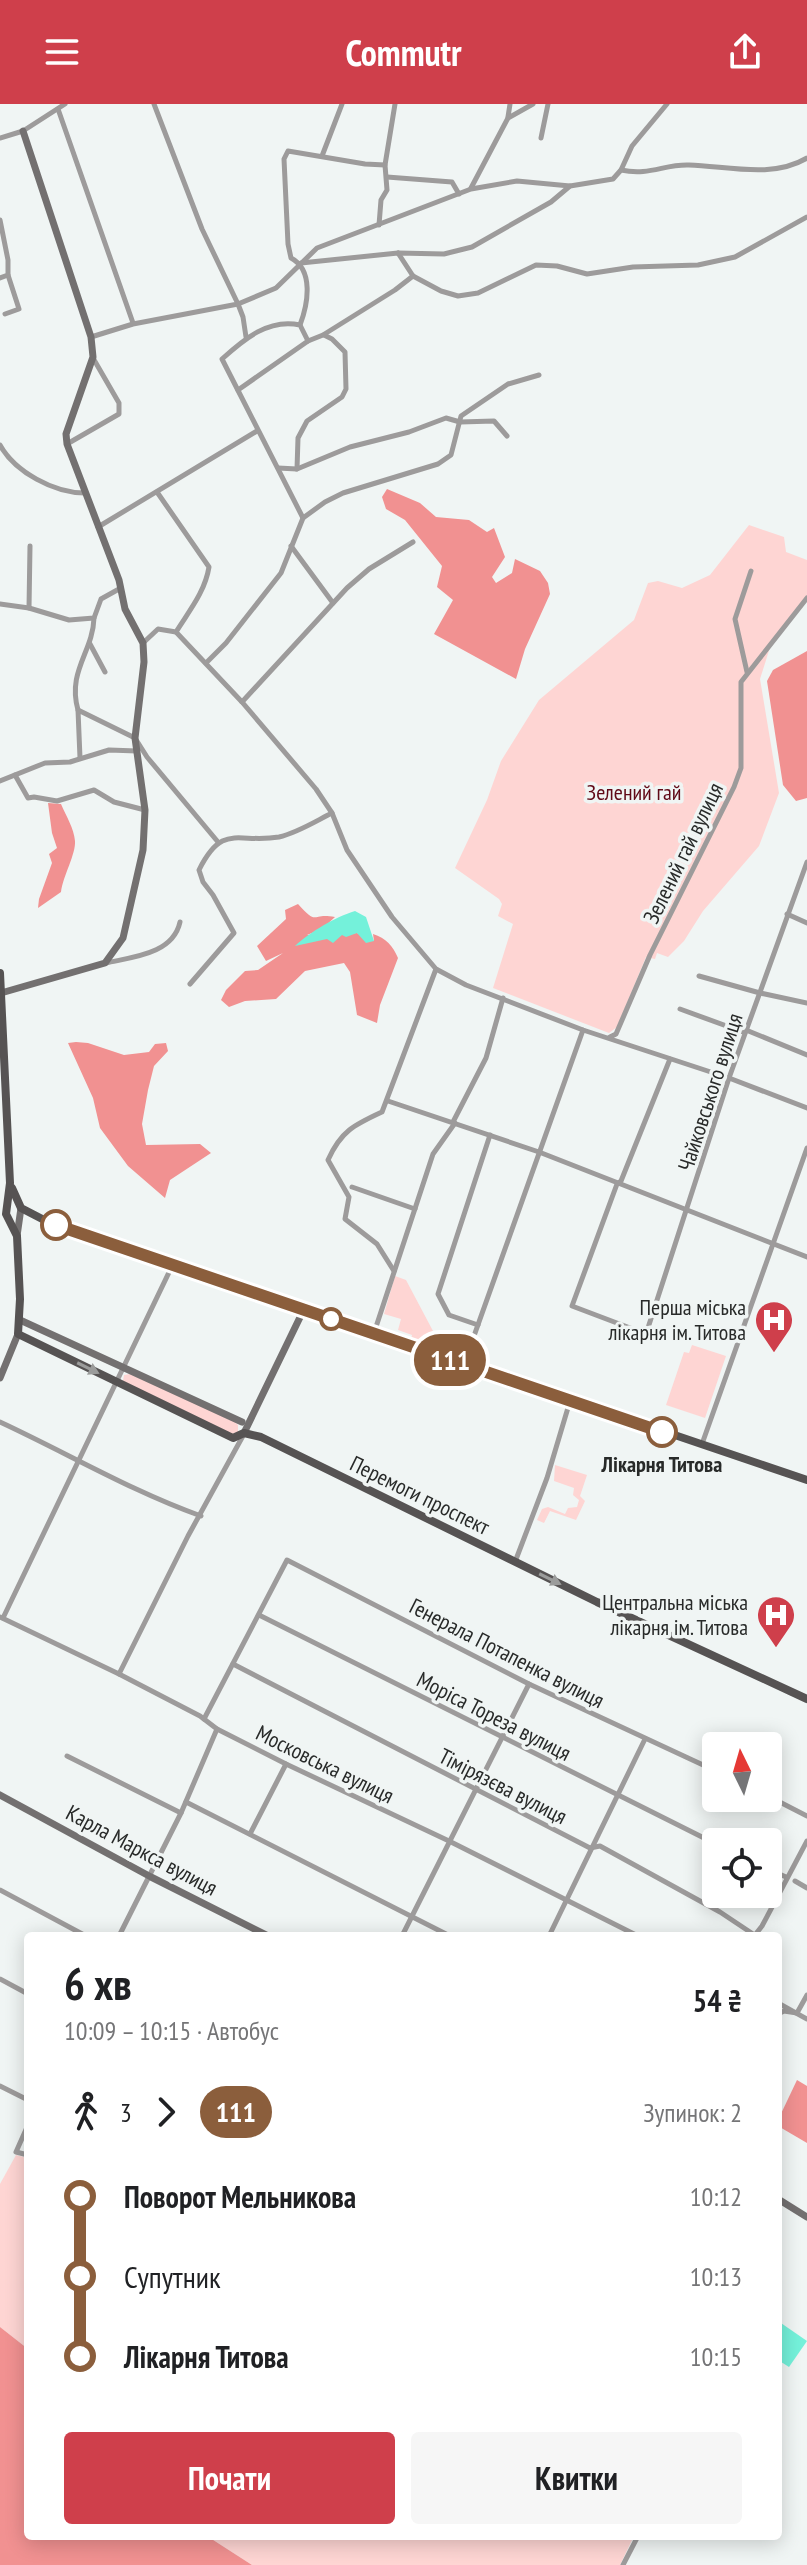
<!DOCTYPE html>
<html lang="uk">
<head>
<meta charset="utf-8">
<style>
  body { margin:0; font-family:"PT Sans Narrow",sans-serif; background:#f6f6f6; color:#202124; height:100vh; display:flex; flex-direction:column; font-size:30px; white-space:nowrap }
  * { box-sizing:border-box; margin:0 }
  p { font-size:26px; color:#757577 }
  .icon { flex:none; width:44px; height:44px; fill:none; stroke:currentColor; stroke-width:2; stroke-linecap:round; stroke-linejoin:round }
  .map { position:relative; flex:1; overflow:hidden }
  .details { position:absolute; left:24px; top:1828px; width:758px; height:608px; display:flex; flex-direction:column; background:#fff; border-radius:8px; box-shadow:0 4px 20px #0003 }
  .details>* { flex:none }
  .badge { padding:0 16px; border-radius:26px; font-size:28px; line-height:52px }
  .needle { width:52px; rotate:355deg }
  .controls { position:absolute; left:702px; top:1628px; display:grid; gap:16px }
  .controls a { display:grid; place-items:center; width:80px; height:80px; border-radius:8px; background:#fff; box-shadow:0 4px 20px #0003; font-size:40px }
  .map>.badge { position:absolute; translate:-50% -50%; box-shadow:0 0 0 4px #fff }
  .legs { display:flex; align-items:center; gap:12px; height:88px; padding:0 40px; font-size:26px }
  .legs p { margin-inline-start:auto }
  .overview { display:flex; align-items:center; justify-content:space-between; height:136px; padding:0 40px }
  h1 { font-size:44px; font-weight:600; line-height:60px }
  .button { display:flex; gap:16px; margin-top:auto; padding:16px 40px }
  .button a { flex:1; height:92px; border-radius:8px; background:#cf3f4b; color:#fff; font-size:32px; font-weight:600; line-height:92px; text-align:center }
  .button a+a { background:#f6f6f6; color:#202124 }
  ul { padding:0 40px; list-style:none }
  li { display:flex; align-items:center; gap:28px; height:80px; font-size:30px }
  li i { display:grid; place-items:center; width:12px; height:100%; margin:0 10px; background:currentColor }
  li i::after { content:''; width:20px; height:20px; margin:-10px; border:6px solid; border-radius:50%; background:#fff }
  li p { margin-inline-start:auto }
  li:first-child i { background:linear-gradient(#0000 50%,currentColor 0) }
  li:last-child i { background:linear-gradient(currentColor 50%,#0000 0) }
  header { display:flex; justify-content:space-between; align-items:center; height:104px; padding:0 40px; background:#cf3f4b; color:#fff; font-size:36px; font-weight:600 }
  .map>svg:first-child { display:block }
</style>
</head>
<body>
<header><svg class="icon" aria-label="menu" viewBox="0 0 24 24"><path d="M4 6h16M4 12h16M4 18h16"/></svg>Commutr<svg class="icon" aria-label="share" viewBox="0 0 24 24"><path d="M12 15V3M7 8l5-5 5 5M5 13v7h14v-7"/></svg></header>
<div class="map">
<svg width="807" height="2461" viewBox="0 0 807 2461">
  <rect width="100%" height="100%" fill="#f0f5f4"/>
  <!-- green -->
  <g fill="#fed5d3">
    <polygon points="749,421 784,433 786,448 807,456 807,492 773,534 760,575 779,689 759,742 703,807 684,837 668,853 657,849 655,855 646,853 617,923 609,929 493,884 513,820 498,812 502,800 499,795 455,764 487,696 501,657 539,596 634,516 648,479 658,477 682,484 710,471"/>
    <polygon points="395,1172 406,1176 433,1227 468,1241 463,1255 411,1236 412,1231 398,1226 401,1215 384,1210"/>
    <polygon points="692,1241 726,1252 705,1314 666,1301 684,1248 689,1249"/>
    <polygon points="130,1270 234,1317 238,1321 238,1328 232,1330 123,1277 124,1271"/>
    <polygon points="555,1361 587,1371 580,1392 585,1397 576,1416 550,1407 544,1419 537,1416 542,1405 548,1403 565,1410 568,1404 577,1403 579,1396 573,1391 574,1384 554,1377"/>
    <polygon points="16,2051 28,2054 28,2245 0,2223 0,2080"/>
    <polygon points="207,2432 634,2432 620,2461 252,2461"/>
  </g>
  <!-- forest -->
  <g fill="#f19191">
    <polygon points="387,385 420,399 436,413 469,416 487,428 494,424 505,453 492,473 496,479 512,469 515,455 540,467 548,479 550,490 525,545 516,575 434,530 453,496 437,483 442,462 405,416 386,405 382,393"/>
    <polygon points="807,547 807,694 796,697 783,681 767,577 773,566"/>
    <path d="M 48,699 L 61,700 C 66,712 74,724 75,737 C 76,750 63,772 61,788 L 38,804 L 39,795 L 52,759 L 49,750 L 57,744 L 52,729 Z"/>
    <path d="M 298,800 C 319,823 310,808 335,813 L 322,825 L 307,831 L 357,829 L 374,837 L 373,830 C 386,834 393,842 398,854 L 380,901 L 377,919 L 357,911 L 350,868 L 344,859 L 305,867 L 276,895 L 245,897 L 229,903 L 221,896 L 226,886 L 245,867 L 258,866 L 283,849 L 266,857 L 257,842 L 286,815 L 285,806 Z"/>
    <polygon points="76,938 88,939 124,951 149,948 155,940 166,939 168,947 154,962 148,986 142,1020 146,1041 200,1040 211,1049 170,1076 165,1094 128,1062 100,1024 93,994 68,939"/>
    <polygon points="797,1976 807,1982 807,2039 778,2022 778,2016"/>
    <polygon points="0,2223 28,2245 28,2432 207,2432 252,2461 0,2461"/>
  </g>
  <!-- water -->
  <g fill="#74f1da">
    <path d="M 355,807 L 366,813 L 374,837 L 366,839 L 357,829 L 346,833 L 342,831 L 333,839 L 327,835 L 295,842 C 310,828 335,813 355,807 Z"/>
    <polygon points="778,2217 807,2237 789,2263 778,2256"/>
  </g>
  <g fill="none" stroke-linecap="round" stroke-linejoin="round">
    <!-- street -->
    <g stroke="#9d9b9b" stroke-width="5">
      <polyline points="58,5 133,219"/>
      <polyline points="508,13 510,0"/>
      <polyline points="0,34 23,27 65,0"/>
      <polyline points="541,34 548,0"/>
      <polyline points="322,52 342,0"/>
      <path d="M 621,66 C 650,72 664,60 689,61 C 727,62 772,75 807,54"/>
      <polyline points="387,73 452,78 459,90"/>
      <polyline points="471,84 508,14 533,0"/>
      <polyline points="0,116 8,156 8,171 0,174"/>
      <polyline points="379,121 381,96 387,86 385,61 395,0"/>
      <polyline points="398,149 413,172 441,187 458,192 478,189 536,161 557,162 587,170 633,163 698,161 735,153 807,113"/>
      <polyline points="301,159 398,149 444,150 472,143 551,98 570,82 613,75 621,66 632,42 667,0"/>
      <polyline points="5,210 19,205 8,171"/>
      <path d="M 300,221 C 308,200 314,166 291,154 L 288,140 L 284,55 L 288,47 L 365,60 L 385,61"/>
      <polyline points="91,233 133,220 238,200 202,125 154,0"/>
      <polyline points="246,233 243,213 238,200 276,184 317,144 471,85 517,77 570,82"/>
      <polyline points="238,286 308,237 323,231 395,186 413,172"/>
      <polyline points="67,340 119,310 119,299 93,254"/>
      <path d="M 0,341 C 15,368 54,389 85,389"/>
      <polyline points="278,364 297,365 350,343 409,328 446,314 460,318 494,317 507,332"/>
      <polyline points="297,365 298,334 307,317 342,293 346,285 345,248 332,235 324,231"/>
      <path d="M 303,414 L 222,255 C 244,235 269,214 300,221 L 308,237"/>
      <polyline points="98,423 257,327"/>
      <polyline points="291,442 333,499"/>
      <polyline points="0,500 29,504 69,516 94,514 101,495 119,485"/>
      <polyline points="29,504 30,442"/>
      <polyline points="176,528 242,598 316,685 332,709 347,746 392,813 436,865 466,881 583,926 729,974 807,1004"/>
      <path d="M 143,539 L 158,525 L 176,528 C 189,507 205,488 209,463 L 157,388"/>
      <polyline points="90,540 105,568"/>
      <polyline points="206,559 226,539 281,469 303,414 325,398 343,389 438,360 451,351 461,312 508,280 539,271"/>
      <polyline points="747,568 735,515 751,467"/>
      <polyline points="242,598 347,484 369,465 413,438"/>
      <path d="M 78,606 C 67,567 93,548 94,514"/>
      <polyline points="80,654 78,606 135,634 147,653 218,738"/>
      <polyline points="15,671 28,694 34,693 57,697 94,686 114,698 145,706"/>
      <polyline points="0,677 45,659 70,658 109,646 137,647"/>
      <polyline points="787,810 807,819"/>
      <path d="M 106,859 C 133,853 173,850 180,818"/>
      <polyline points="699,872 760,889 807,899"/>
      <path d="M 190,880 L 234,829 L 213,791 L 203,778 L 199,766 C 223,718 238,740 279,733 C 297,729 316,717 332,709"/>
      <polyline points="680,905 743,928 746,926 807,951"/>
      <polyline points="610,933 616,930 650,851 734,683 741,664 741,578 807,494"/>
      <polyline points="670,955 621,1077 617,1080 572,1202 646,1230 729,974 807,758"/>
      <polyline points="388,997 539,1048 807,1153"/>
      <polyline points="453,1018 486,954 503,894"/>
      <polyline points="352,1083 415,1105"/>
      <path d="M 394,1167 L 377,1140 L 345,1115 L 349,1093 L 328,1056 C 341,1027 354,1021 382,1008 L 436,865"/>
      <polyline points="478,1221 449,1211 438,1190 490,1031"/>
      <polyline points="374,1229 433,1050 455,1019"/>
      <polyline points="464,1260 583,926"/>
      <path d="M 0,1318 C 67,1349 131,1387 201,1412"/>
      <polyline points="702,1340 807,1044"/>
      <polyline points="515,1458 547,1374 570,1297"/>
      <polyline points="259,1511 716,1740"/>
      <polyline points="0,1513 119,1570 200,1612 217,1625 286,1660 449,1737 638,1832"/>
      <polyline points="3,1514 173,1160"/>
      <polyline points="233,1560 590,1744 600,1742 720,1808 756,1832"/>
      <polyline points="119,1570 188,1432 244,1330"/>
      <polyline points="204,1615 287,1456 529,1580 716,1667"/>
      <polyline points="67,1652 181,1709"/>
      <polyline points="768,1692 807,1712"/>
      <polyline points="186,1698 450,1832"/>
      <polyline points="250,1730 286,1660"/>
      <polyline points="768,1765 786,1773"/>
      <polyline points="795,1777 807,1784"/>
      <polyline points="0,1786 86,1832"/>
      <polyline points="755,1831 762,1822 807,1737"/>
      <polyline points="119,1832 181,1709 217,1625"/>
      <polyline points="402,1832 529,1580"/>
      <polyline points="549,1832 645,1635"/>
      <polyline points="0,1875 28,1890"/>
      <polyline points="778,1899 807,1915"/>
      <polyline points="778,1910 784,1907 797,1909 807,1891"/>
      <polyline points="0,1982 28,1996"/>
      <polyline points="28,2021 16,2048 28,2051"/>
      <polyline points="623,2461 638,2432"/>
    </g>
    <!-- secondary -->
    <g stroke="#737070" stroke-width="7">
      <polyline points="1,889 105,859 123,834 143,746 145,706 135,634 144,558 143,539 125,505 119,476 67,340 66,330 93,253 91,233 23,27"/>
      <polyline points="17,1132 21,1104"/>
      <polyline points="20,1216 242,1318"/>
      <polyline points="0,1274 18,1230"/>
      <polyline points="244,1329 304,1205"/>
      <polyline points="0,1691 151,1773 268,1832"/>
      <polyline points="778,2095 807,2113"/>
    </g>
    <!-- primary -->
    <g stroke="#565353" stroke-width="8">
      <polyline points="0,869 10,1079 6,1110 17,1132 20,1195 18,1230 233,1334 244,1329 261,1333 597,1498 807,1595"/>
      <polyline points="12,1084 21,1104 48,1118 807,1376"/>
    </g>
  </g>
  <!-- one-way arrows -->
  <defs><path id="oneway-solid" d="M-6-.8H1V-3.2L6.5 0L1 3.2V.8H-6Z" transform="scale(2)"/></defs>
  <g fill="#9b9c9b">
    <use href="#oneway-solid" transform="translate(88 1264) rotate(26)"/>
    <use href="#oneway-solid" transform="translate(550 1475) rotate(26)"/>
  </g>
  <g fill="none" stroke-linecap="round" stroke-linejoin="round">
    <!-- line-1 casing -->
    <g stroke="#fff" stroke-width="18">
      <polyline id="line-1" points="56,1121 662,1328"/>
    </g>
    <!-- line-1 -->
    <use href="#line-1" stroke="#8b5e3c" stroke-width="12"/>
  </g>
  <!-- icons -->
  <defs>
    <g id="hospital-pin" transform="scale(2)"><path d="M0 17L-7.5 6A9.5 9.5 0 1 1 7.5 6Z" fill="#cf3f4b" stroke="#f0f5f4"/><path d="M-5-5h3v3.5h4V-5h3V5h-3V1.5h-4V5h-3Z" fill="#fff"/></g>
  </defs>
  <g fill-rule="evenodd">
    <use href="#hospital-pin" x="774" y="1216"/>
    <use href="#hospital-pin" x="776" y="1511"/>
  </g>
  <!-- markers -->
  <g fill="#fff" stroke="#8b5e3c" stroke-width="4">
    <circle cx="56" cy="1121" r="14"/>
    <circle cx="331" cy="1215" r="10"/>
    <circle cx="662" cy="1328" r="14"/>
  </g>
  <g text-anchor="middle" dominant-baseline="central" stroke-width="7" stroke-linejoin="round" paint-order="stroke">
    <!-- park labels -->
    <g font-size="22" fill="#600917" stroke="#f0f5f4">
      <text x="634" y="688">Зелений гай</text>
    </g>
    <!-- street labels -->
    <g font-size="22" fill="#282a29" stroke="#f0f5f4">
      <text transform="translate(683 749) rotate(-64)">Зелений гай вулиця</text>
      <text transform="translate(710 988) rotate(-72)">Чайковського вулиця</text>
      <text transform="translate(420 1391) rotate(26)">Перемоги проспект</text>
      <text transform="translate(507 1549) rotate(27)">Генерала Потапенка вулиця</text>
      <text transform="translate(494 1612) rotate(27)">Моріса Тореза вулиця</text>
      <text transform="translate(325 1660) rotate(26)">Московська вулиця</text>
      <text transform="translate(503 1682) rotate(27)">Тімірязєва вулиця</text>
      <text transform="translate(142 1746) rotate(28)">Карла Маркса вулиця</text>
    </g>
    <!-- poi labels -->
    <g font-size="22" fill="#282a29" stroke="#f0f5f4" text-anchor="end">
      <text x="746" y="1203">Перша міська<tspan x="746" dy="25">лікарня ім. Титова</tspan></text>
      <text x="748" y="1498">Центральна міська<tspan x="748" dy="25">лікарня ім. Титова</tspan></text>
    </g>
    <!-- stop labels -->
    <g font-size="22" font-weight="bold" fill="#282a29" stroke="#f0f5f4">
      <text x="662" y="1360">Лікарня Титова</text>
    </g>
  </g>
</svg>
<div class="controls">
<a><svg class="needle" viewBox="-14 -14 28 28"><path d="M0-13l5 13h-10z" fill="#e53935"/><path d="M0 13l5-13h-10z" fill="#757577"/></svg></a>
<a><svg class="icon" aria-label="locate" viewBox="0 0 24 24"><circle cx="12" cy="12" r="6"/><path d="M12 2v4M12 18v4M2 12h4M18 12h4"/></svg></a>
</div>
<b class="badge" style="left:450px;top:1256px;background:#8b5e3c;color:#fff">111</b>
<section class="details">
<div class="overview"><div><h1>6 хв</h1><p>10:09 – 10:15 · Автобус</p></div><b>54 ₴</b></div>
<div class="legs"><svg class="icon" aria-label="walk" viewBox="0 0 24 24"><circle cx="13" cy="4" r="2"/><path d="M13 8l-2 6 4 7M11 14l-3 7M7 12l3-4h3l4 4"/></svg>3<svg class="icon" aria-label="forward" viewBox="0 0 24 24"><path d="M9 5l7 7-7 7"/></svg><b class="badge" style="background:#8b5e3c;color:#fff">111</b><p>Зупинок: 2</p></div>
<ul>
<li><i style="color:#8b5e3c"></i><b>Поворот Мельникова</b><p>10:12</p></li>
<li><i style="color:#8b5e3c"></i><span>Супутник</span><p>10:13</p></li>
<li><i style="color:#8b5e3c"></i><b>Лікарня Титова</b><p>10:15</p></li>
</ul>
<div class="button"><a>Почати</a><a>Квитки</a></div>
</section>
</div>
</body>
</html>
